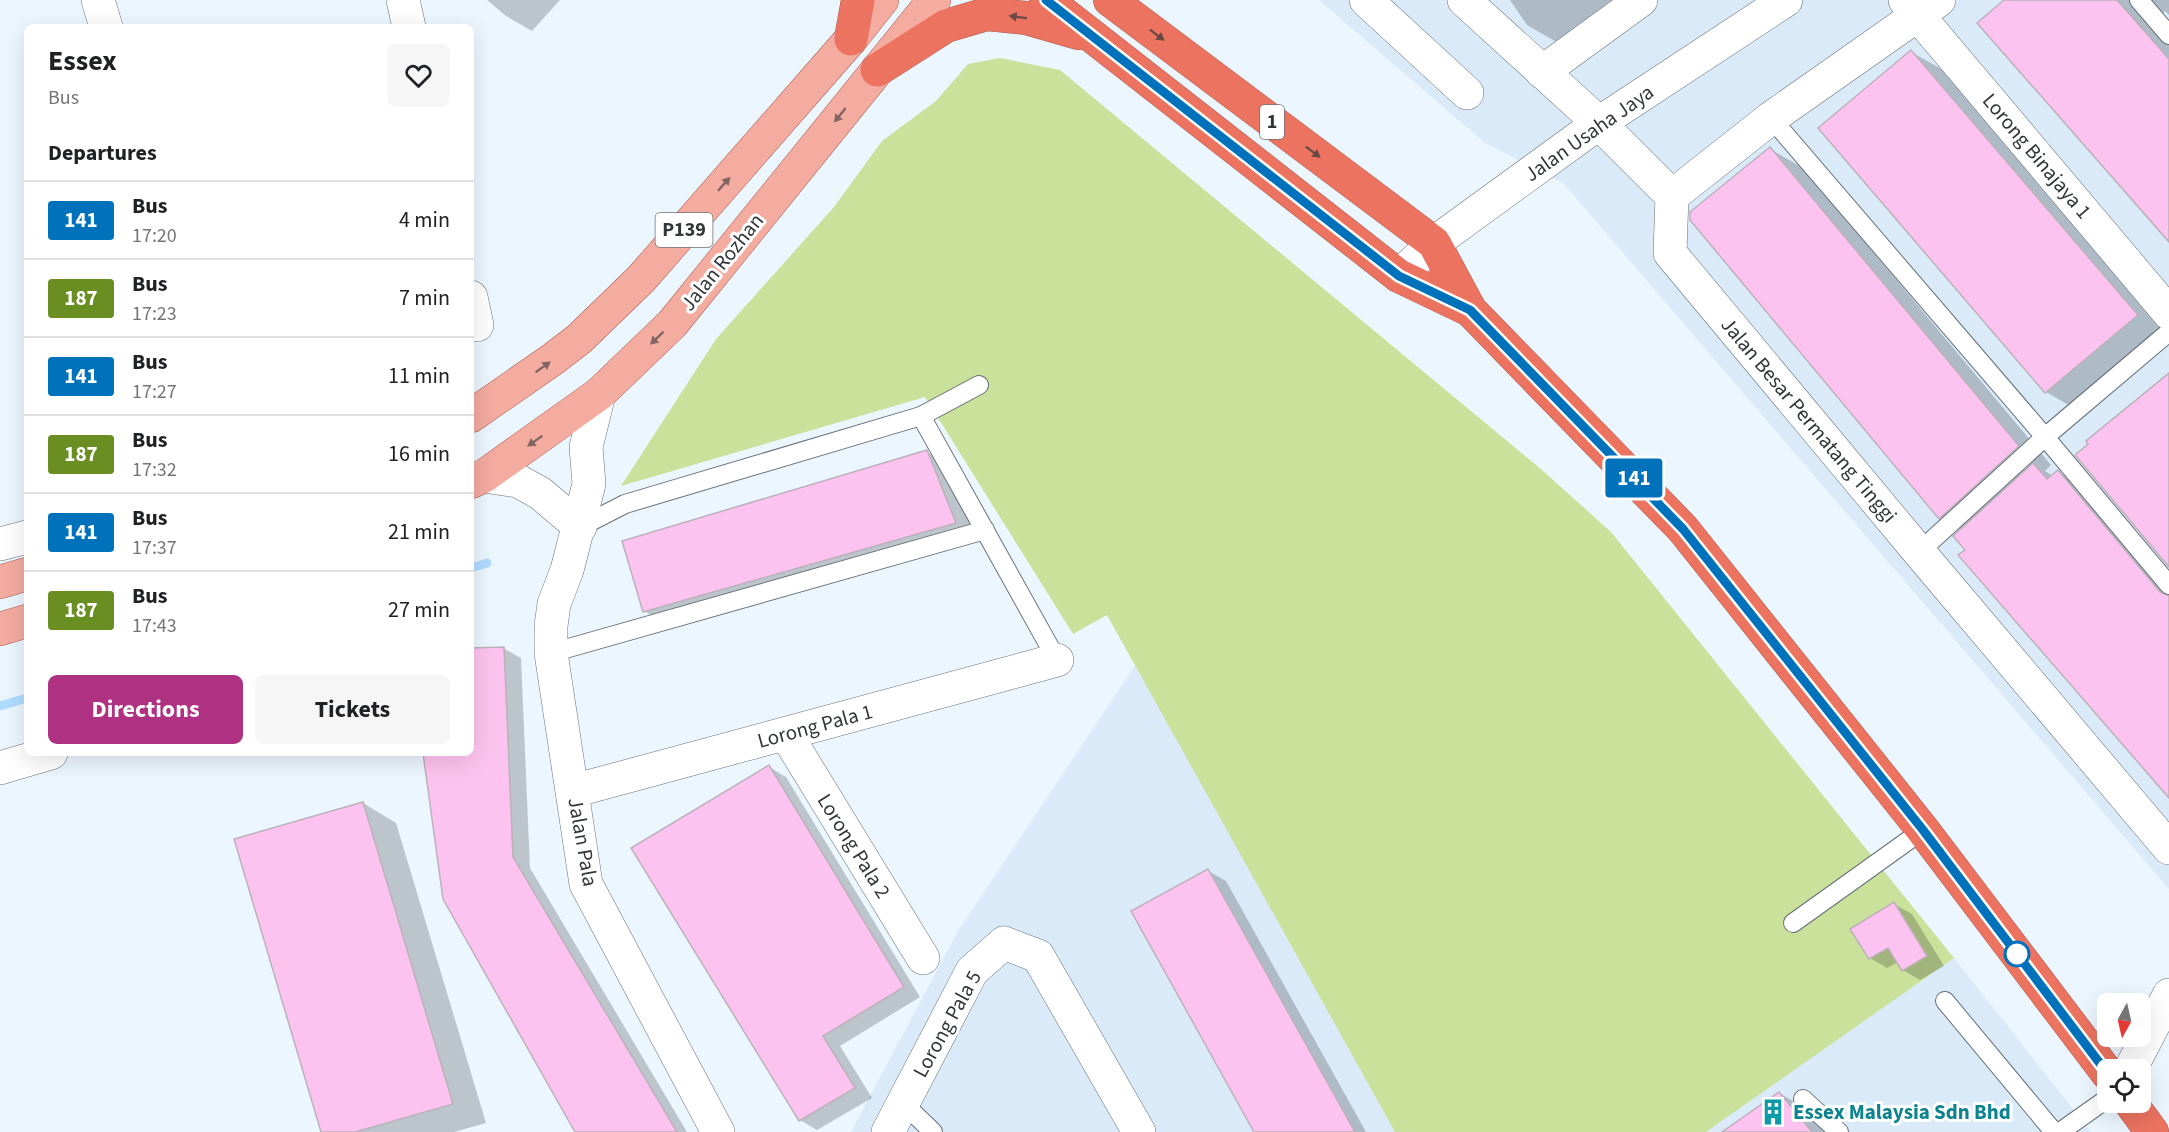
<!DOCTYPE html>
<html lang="en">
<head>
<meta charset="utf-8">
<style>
  body { margin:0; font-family:"Source Sans 3",sans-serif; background:#f6f6f6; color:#202124; height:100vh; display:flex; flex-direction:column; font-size:22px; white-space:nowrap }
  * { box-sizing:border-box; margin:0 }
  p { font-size:20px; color:#757577 }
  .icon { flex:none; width:33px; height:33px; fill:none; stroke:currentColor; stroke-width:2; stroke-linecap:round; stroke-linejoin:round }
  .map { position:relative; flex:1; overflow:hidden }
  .sheet { position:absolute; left:24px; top:24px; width:450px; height:732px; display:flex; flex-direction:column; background:#fff; border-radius:9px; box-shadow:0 6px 24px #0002 }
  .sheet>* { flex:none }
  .badge { padding:0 12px; border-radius:4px; font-size:21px; line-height:39px }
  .needle { width:39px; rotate:188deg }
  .tools { position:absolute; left:2097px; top:993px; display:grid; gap:12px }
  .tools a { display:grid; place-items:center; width:54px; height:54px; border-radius:9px; background:#fff; box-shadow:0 6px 24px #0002; font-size:30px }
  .map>.badge { position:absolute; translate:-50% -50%; box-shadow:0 0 0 3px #fff }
  h2 { padding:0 24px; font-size:22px; line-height:54px }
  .round { display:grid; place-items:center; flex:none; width:63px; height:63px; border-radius:9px; background:#f6f6f6 }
  .headline { display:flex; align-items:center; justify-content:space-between; height:102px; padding:0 24px }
  h1 { font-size:28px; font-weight:700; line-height:45px }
  .primary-button { display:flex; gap:12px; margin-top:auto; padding:12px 24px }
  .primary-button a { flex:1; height:69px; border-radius:9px; background:#af3282; color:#fff; font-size:24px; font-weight:700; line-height:69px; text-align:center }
  .primary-button a+a { background:#f6f6f6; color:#202124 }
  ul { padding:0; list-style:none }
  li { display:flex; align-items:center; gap:18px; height:78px; padding:0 24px; border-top:2px solid #e0e0e0 }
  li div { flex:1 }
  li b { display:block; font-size:22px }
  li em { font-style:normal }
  li .badge { min-width:66px; font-weight:700; text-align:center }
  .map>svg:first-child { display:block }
</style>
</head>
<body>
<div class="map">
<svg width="2169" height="1132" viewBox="0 0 2169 1132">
  <rect width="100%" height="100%" fill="#ecf6ff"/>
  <!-- built -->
  <g fill="#daeaf9">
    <polygon points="1319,0 2169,0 2169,889 1563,183 1485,143"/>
    <polygon points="1136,664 1395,1132 851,1132 958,931"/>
    <polygon points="1954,958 2091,1132 1706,1132"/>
  </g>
  <!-- green -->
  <polygon fill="#cae19b" points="1000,58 1060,70 1542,470 1611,532 1954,958 1706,1132 1395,1132 1107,615 1073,634 925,397 621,486 716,339 834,207 882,141 936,101 968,64"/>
  <!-- shadow -->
  <g fill="#0003">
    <polygon points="487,0 560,0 532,31 506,16"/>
    <polygon points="1510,0 1625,0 1560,44 1527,25"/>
    <polygon points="2006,0 2169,0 2169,15 2165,11 2161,16 2169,34 2169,240"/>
    <polygon points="1911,52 1945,71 2169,333 2079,411 2046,392"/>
    <polygon points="1770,149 1803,168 2051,465 2045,471 2053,476 2058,472 2091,491 2169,584 2169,796 1967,550 1962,530 1940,517"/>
    <polygon points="927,452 944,462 973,532 662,621 644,611"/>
    <polygon points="503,648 521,658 530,868 687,1132 577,1132 425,753 471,753 471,650"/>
    <polygon points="769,767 786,777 920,997 840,1046 872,1098 817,1130 800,1120"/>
    <polygon points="363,803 396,823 486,1123 454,1132 322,1132"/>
    <polygon points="1208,871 1226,881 1366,1132 1255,1132"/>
    <polygon points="1894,904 1912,914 1944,966 1920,980 1903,970 1898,962 1887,968 1870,958"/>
    <polygon points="1779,1093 1805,1108 1824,1132 1725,1132"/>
  </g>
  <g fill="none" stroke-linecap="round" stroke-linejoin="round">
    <!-- stream -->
    <g stroke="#b0dcff" stroke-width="9">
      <polyline points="471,568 487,563"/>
      <polyline points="0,706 27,698"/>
    </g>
  </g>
  <!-- building -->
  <g fill="#fdc3f0" stroke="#bcb1b9" stroke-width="1.5">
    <polygon points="2004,0 2117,0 2169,59 2169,242 1977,23"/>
    <polygon points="1911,50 2138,315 2045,393 1818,128"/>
    <polygon points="1770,147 2019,446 1939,519 1690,220 1690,212"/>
    <polygon points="2169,373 2169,567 2075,455 2088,444 2086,441"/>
    <polygon points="927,450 956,523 643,612 622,541"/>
    <polygon points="2033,463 2047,479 2058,470 2160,592 2169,596 2169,798 1958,555 1965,550 1953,536"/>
    <polygon points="504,647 513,857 677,1132 575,1132 443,899 423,753 471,753 471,648"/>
    <polygon points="769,765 904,987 823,1036 855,1088 799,1121 631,848"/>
    <polygon points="363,802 453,1104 355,1132 321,1132 234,839"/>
    <polygon points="1208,869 1355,1132 1254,1132 1131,911"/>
    <polygon points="1894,902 1927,956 1902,971 1888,948 1869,959 1850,929"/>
    <polygon points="1779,1092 1812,1132 1722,1132"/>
  </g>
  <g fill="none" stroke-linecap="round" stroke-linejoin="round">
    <!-- lane casing -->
    <g stroke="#677078" stroke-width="20">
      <g id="lane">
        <polyline points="2139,0 2169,35"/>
        <polyline points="1771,118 2045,437 2169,585"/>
        <polyline points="921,416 1057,660"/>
        <polyline points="580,527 625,504 921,416 979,385"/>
        <polyline points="1919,552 2045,437 2169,332"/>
        <polyline points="551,653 985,530"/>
        <polyline points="1793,923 1923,830"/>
        <polyline points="1945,1001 2054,1132"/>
        <polyline points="1803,1099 1839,1132"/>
        <polyline points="903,1103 933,1132"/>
        <polyline points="2060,1132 2108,1098"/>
      </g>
    </g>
    <!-- street casing -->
    <g stroke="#677078" stroke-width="34">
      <g id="street">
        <polyline points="98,0 106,27"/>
        <polyline points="403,0 409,27"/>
        <polyline points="1366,0 1467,93"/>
        <polyline points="1464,0 1599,123 1672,196 1670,253 1919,552 2169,848"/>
        <polyline points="1905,0 2169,313"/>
        <polyline points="1542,72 1641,0"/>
        <polyline points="1672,196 1771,118 1939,0"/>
        <polyline points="471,297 477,325"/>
        <polyline points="599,394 586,447 589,484 567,570 554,604 551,626 551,653 586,884 718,1132"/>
        <polyline points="484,476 518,481 540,493 580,527"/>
        <polyline points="0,544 27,537"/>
        <polyline points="786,734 923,958"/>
        <polyline points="0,768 51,753"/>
        <polyline points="573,791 1057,660"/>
        <polyline points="2130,1070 2169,995"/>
        <polyline points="888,1132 972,971 1004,943 1038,956 1139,1132"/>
      </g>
    </g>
    <!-- secondary casing -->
    <g stroke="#677078" stroke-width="34">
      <polyline id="secondary" points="1399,276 1434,243 1599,123 1786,0"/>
    </g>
    <!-- primary casing -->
    <g stroke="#ab5e52" stroke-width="34">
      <g id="primary">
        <polyline points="471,416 553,359 579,339 641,279 851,39 882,0"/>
        <polyline points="471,482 484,476 599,394 672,324 934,0"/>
        <polyline points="0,582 27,574"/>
        <polyline points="0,629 27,621"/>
      </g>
    </g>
    <!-- highway casing -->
    <g stroke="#ab5e52" stroke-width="34">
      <g id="highway">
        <polyline points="1046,0 1399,276 1470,310"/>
        <polyline points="1110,0 1434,243 1470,310 1683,529 1923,830 2108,1074"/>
        <polyline points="851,39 858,0"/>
        <polyline points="877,70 946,26 987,14 1026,18 1078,33"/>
        <polyline points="2130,1102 2152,1132"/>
      </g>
    </g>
    <!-- lane -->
    <use href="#lane" stroke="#fff" stroke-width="18"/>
    <!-- street -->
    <use href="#street" stroke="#fff" stroke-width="33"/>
    <!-- secondary -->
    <use href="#secondary" stroke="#fff" stroke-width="33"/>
    <!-- primary -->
    <use href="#primary" stroke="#f4aba0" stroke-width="33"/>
    <!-- highway -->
    <use href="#highway" stroke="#ec7360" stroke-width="33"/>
  </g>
  <!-- one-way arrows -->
  <defs><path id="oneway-solid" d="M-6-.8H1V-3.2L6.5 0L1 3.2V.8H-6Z" transform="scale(1.5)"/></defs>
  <g fill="#6a4845">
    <use href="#oneway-solid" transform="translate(1018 17) rotate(-173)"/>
    <use href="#oneway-solid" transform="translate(1157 35) rotate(37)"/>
    <use href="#oneway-solid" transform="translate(1313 152) rotate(37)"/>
  </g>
  <g fill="#806562">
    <use href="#oneway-solid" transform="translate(840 115) rotate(129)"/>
    <use href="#oneway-solid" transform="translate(724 184) rotate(-49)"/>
    <use href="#oneway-solid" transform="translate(657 338) rotate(136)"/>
    <use href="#oneway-solid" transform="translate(543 367) rotate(-35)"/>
    <use href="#oneway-solid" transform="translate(535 441) rotate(145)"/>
  </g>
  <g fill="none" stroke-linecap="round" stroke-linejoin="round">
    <!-- line casing -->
    <g stroke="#fff" stroke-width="14">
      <polyline id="line" points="1046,0 1399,276 1470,310 1683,529 1923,830 2108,1074"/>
    </g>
    <!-- line -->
    <use href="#line" stroke="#0072bc" stroke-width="9"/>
  </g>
  <!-- icons -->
  <defs>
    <g id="building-bare" transform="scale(2.07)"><path d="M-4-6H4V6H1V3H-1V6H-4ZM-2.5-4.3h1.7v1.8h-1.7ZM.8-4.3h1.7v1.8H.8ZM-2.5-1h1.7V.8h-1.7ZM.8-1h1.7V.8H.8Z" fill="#0f9aa8" stroke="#fff" stroke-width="2.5" paint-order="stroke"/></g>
  </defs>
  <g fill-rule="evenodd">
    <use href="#building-bare" x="1773" y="1112"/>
  </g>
  <!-- markers -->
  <circle fill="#fff" stroke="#0072bc" stroke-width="3" cx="2017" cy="954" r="12"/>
  <g text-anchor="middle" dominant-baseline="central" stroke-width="6" stroke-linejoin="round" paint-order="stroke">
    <!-- shield labels -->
    <g fill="#fff" stroke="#707274" stroke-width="1.5">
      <rect x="1260" y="105" width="24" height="34" rx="4.5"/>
      <rect x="655.5" y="213" width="57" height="34" rx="4.5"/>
    </g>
    <g font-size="20" font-weight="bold" fill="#323639">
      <text x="1272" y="122">1</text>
      <text x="684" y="230">P139</text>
    </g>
    <!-- street labels -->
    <g font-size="21" fill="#323639" stroke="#fff">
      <text transform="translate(1589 133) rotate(-35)">Jalan Usaha Jaya</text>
      <text transform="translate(2037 156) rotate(50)">Lorong Binajaya 1</text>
      <text transform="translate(722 262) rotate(-51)">Jalan Rozhan</text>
      <text transform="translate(1809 420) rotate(50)">Jalan Besar Permatang Tinggi</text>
      <text transform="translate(815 726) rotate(-15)">Lorong Pala 1</text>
      <text transform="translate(583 842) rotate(80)">Jalan Pala</text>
      <text transform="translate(854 846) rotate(58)">Lorong Pala 2</text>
      <text transform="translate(947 1024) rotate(-61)">Lorong Pala 5</text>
    </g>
    <!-- culture labels -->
    <g font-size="21" font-weight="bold" fill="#0d838f" stroke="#fff" text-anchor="start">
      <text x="1793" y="1112">Essex Malaysia Sdn Bhd</text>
    </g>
  </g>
</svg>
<div class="tools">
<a><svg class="needle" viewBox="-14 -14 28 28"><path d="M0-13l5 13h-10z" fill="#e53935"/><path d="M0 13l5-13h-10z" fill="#757577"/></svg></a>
<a><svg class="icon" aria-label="locate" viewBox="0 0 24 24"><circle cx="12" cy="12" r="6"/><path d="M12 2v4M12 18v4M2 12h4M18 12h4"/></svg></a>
</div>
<b class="badge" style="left:1634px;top:478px;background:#0072bc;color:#fff">141</b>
<section class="sheet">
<div class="headline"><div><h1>Essex</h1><p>Bus</p></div><a class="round"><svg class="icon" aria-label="heart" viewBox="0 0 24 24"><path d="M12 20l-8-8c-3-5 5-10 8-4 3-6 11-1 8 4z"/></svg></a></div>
<h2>Departures</h2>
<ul>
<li><span class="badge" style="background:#0072bc;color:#fff">141</span><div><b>Bus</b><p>17:20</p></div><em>4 min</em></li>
<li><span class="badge" style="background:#6b8e23;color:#fff">187</span><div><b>Bus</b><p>17:23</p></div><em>7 min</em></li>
<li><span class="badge" style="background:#0072bc;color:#fff">141</span><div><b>Bus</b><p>17:27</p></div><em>11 min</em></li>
<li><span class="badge" style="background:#6b8e23;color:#fff">187</span><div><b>Bus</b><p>17:32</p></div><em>16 min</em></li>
<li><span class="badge" style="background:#0072bc;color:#fff">141</span><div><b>Bus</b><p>17:37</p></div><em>21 min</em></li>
<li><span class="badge" style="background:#6b8e23;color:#fff">187</span><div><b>Bus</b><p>17:43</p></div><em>27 min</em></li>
</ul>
<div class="primary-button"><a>Directions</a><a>Tickets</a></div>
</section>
</div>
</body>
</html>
